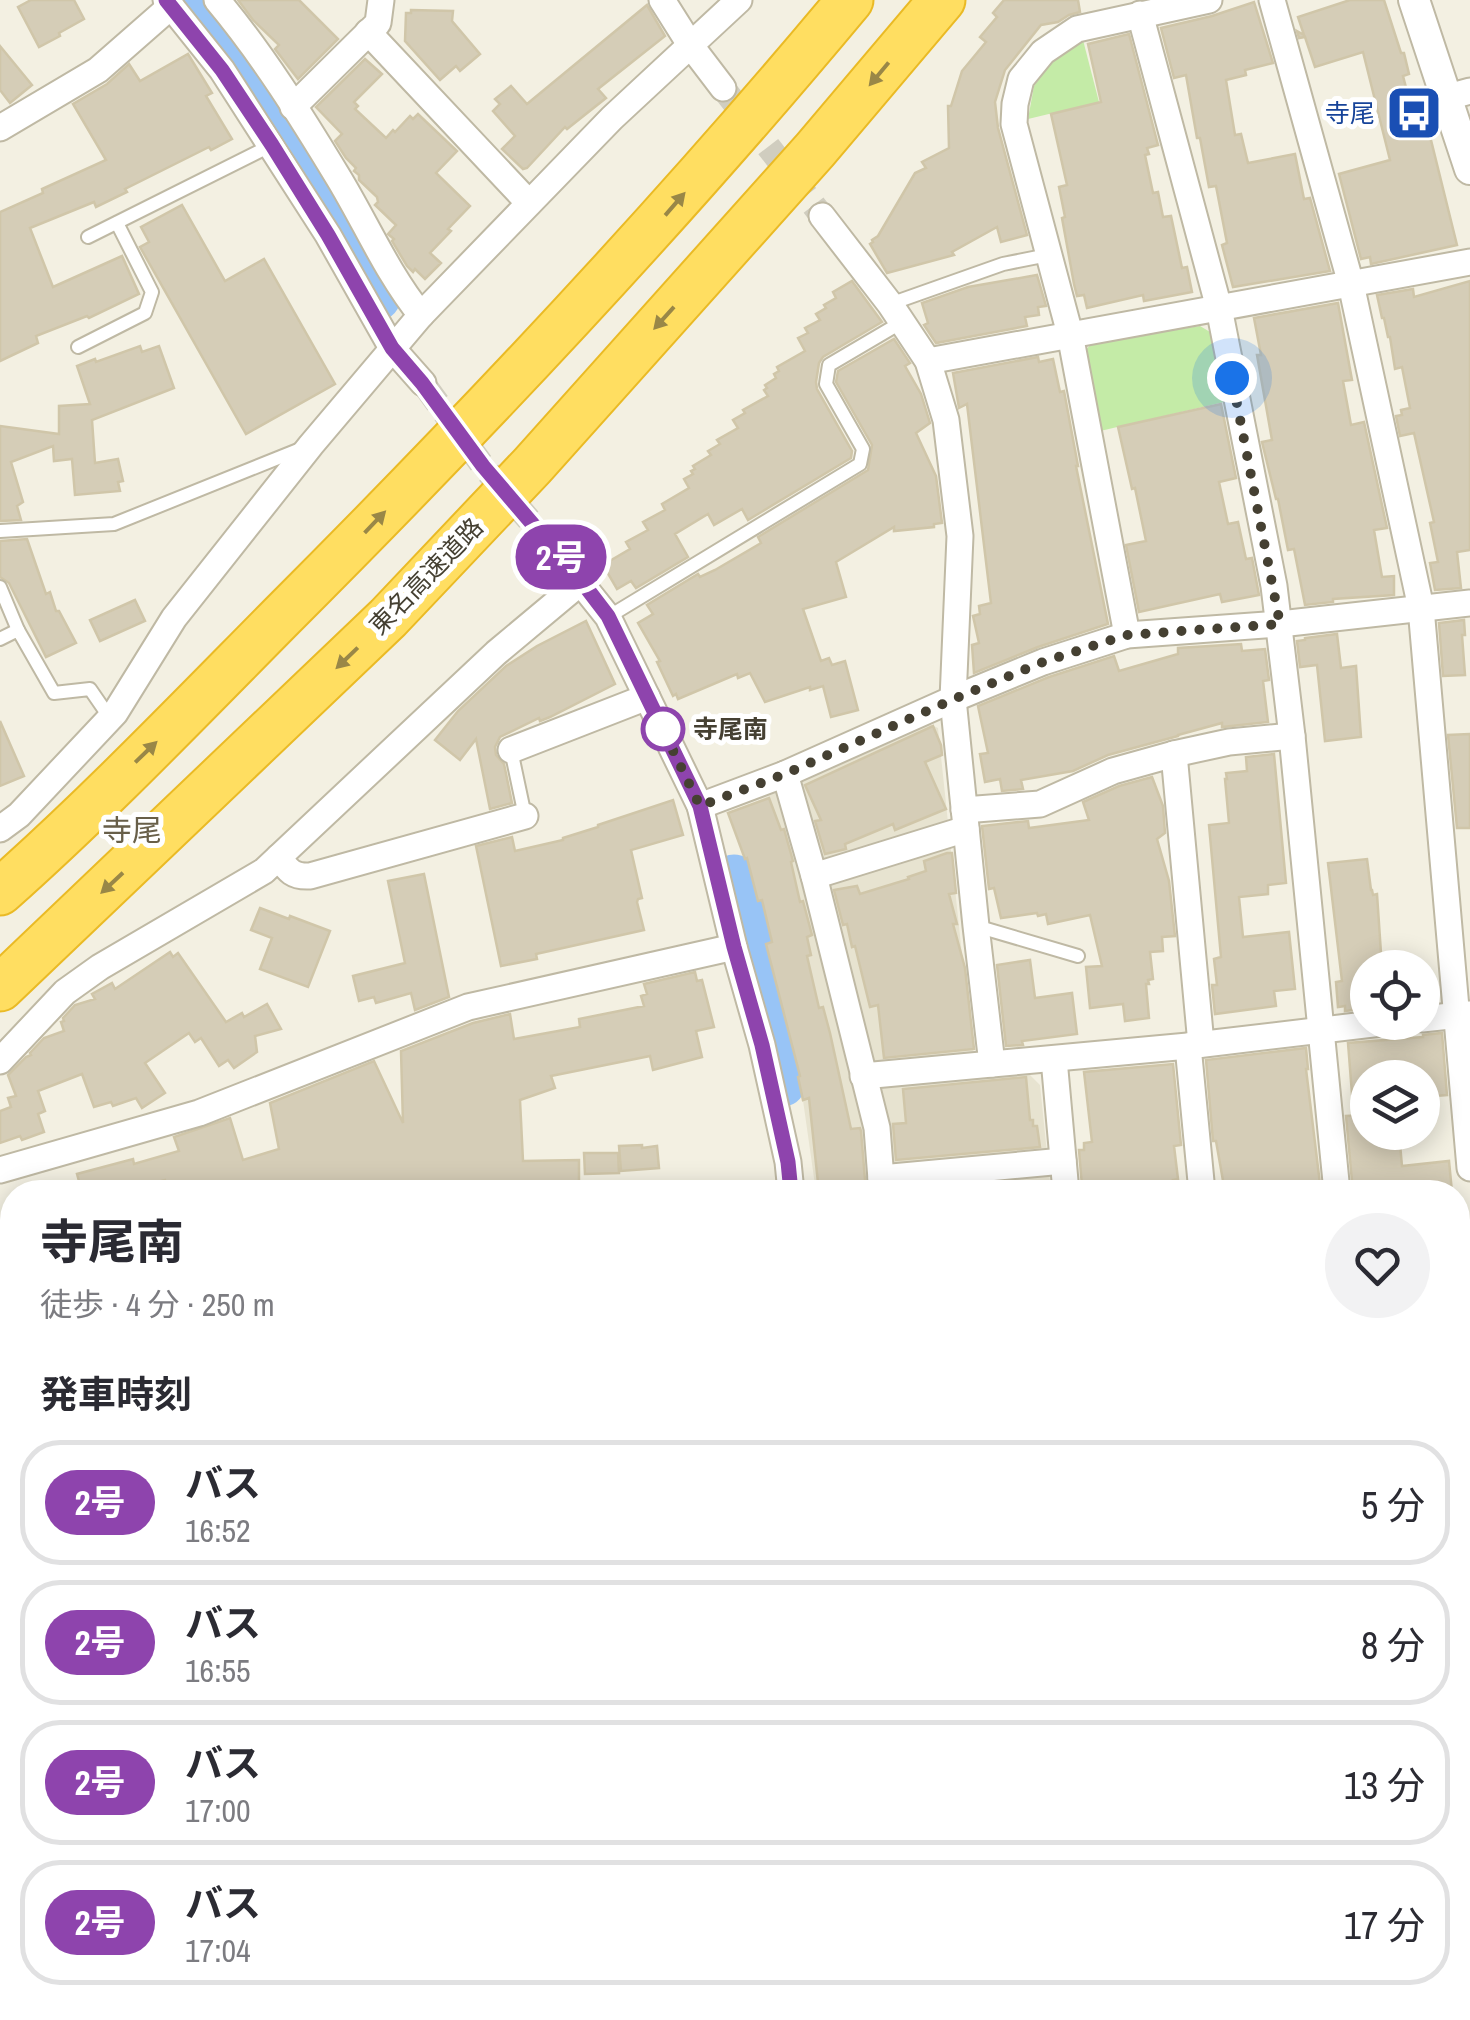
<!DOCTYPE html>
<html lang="ja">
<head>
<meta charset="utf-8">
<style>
  body { margin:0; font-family:"Archivo Narrow","Noto Sans JP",sans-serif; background:#f2f2f3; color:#2b2b33; height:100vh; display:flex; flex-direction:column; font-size:38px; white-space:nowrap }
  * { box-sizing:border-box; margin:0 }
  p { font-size:32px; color:#7c7c81 }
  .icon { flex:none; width:55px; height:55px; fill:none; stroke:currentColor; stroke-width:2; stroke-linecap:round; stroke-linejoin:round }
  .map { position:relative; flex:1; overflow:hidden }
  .sheet { position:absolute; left:0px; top:1180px; width:1470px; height:840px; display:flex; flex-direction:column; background:#fff; border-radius:40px 40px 0 0; box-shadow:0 5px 25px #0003 }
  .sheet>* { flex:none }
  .badge { padding:0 20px; border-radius:32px; font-size:35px; line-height:65px }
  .controls { position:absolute; left:1350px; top:950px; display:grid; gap:20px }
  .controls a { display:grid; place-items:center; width:90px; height:90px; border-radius:50%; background:#fff; box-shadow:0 5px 25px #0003; font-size:50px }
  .you { position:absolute; width:50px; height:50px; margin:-25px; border:8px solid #fff; border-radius:50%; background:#1a73e8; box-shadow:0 0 0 15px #1a73e833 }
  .map>.badge { position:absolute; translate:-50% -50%; box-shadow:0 0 0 5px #fff }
  h2 { padding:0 40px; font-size:38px; line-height:90px }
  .round { display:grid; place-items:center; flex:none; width:105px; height:105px; border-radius:52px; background:#f2f2f3 }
  .head { display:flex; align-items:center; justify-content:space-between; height:170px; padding:0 40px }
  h1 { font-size:48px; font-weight:700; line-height:75px }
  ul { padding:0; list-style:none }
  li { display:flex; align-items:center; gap:30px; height:125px; margin:0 20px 15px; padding:0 20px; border:5px solid #e1e1e2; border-radius:40px }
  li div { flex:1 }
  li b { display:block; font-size:38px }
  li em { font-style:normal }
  li .badge { min-width:110px; font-weight:700; text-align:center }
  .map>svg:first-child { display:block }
</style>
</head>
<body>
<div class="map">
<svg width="1470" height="2020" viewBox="0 0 1470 2020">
  <rect width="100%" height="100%" fill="#f3f0e2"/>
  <!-- residential -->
  <polygon fill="#e7e3d0" points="927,723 938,728 972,1049 996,1077 1029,1074 1040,1085 1051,1192 816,1192 794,1037 740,809"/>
  <!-- education -->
  <polygon fill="#ede8ca" points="1458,1771 1470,1771 1470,2020 875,2020 874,2008 1458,2008"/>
  <!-- green -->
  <g fill="#c4eba7">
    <polygon points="1083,40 1099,102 1028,119 1034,86 1055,58"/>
    <polygon points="1200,326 1210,332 1224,402 1096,432 1084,352 1092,343"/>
    <polygon points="12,1279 12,1371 0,1362 0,1280"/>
    <polygon points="12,1414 12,1524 0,1510 0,1429"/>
  </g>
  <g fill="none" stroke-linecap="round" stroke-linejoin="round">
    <!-- river -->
    <g stroke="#98c4f6" stroke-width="45">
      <path d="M 189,0 C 219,35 244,73 270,112 C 309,172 347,233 378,298"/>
      <polyline points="734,877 783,1084"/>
      <polyline points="855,2008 856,2020"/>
    </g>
  </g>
  <!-- building -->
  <g fill="#d5cdb7" stroke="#d0c6a9" stroke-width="2.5">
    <polygon points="31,0 74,0 84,19 59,33 60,36 39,47 18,7"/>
    <polygon points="238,0 299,0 338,39 298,79 275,49 279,45 253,20"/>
    <polygon points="1004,0 1078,0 1080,12 1069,15 1058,22 1041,25 1005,70 995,102 998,128 1027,235 1001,242 997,227 952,252 954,255 887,273 870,244 873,242 872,240 878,236 915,173 926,168 922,162 949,148 948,106 951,106 962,71 986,42 980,37 997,17 993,13"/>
    <polygon points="1350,0 1384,0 1401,53 1404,53 1409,74 1403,76 1415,122 1426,120 1457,245 1371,264 1370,257 1361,259 1339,174 1390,160 1363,52 1315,67 1305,37 1299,38 1297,31 1304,35 1298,17"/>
    <polygon points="1254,2 1273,63 1245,70 1246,75 1226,80 1235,135 1241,134 1248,163 1295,154 1304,199 1310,198 1330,271 1233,287 1222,245 1227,243 1216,186 1209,187 1200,138 1197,138 1186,75 1174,78 1161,28 1212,16"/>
    <polygon points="647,5 665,36 598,89 606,98 567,129 565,127 527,168 523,169 502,149 515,136 493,111 500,104 495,99 511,86 527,104"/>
    <polygon points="411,10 453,11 452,21 480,54 460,71 456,66 440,80 405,41 406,13 411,13"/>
    <polygon points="1129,34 1158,145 1147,148 1149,154 1145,155 1153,193 1158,192 1163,217 1171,216 1182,268 1187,267 1192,292 1144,301 1143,295 1087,308 1084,295 1077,296 1074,284 1062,218 1065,217 1059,187 1067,185 1051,114 1101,102 1088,44"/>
    <polygon points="0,46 32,85 10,103 0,90"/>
    <polygon points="188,54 212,93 206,96 232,139 211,150 209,147 125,189 127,192 96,207 94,202 30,228 53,287 122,256 139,294 89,318 87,316 36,336 38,343 0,361 0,212 43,193 42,189 106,160 73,104 107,84 129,64 140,81"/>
    <polygon points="365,59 382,74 354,102 358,106 355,109 386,138 393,130 395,132 410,116 413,119 418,114 457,151 436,173 470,206 448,229 451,231 430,253 441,263 425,279 415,269 413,272 407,266 392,241 394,239 388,234 396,225 375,205 378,202 377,197 359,180 359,175 354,171 356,168 346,158 335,141 342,134 316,107"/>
    <polygon points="182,205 225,281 264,259 335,384 246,434 140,247 149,242 141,227"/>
    <polygon points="1037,275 1046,306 1038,307 1039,315 1025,317 1027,326 936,343 924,325 928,323 922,303 968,287"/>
    <polygon points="852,281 882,322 823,357 819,363 816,382 817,389 852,451 851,458 748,520 742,509 714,525 708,514 675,534 688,557 636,588 631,581 617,589 603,565 630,549 626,542 648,530 643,522 665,510 662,504 689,488 684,479 693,474 691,471 695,469 693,466 711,455 708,451 720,444 717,440 738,428 733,420 745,413 743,410 768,396 764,390 767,388 765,385 776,378 774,374 779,371 777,367 805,351 798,338 808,333 805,328 820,320 816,314 826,308 824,305 836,298 833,292"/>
    <polygon points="1470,281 1470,550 1457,552 1461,588 1435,590 1430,563 1438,562 1430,523 1434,522 1414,433 1400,436 1396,416 1402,415 1401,410 1410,408 1402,367 1395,369 1390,337 1388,337 1384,318 1382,318 1377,295 1413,289 1414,297"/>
    <polygon points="1338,303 1352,380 1343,381 1351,425 1364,422 1387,528 1374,530 1382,577 1394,576 1394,595 1333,599 1333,602 1305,605 1294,549 1288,550 1278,499 1276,499 1262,442 1272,440 1257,355 1261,355 1254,318"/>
    <polygon points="894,339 910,363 905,366 921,394 930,423 916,433 936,476 942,523 934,524 934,527 894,531 894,527 836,562 846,597 803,609 821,661 829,658 832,665 845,661 858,710 831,717 823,686 810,690 810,687 765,702 750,673 738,678 737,674 678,699 676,694 673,696 657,662 660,661 638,623 653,614 647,605 698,574 700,577 715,570 761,543 758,537 868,470 872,445 836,382 838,371"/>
    <polygon points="140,346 142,352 159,346 174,388 92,420 95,463 118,459 123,481 118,482 120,491 75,495 72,459 54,461 53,446 11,462 23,502 17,506 21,520 0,521 0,426 59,434 59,406 90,404 77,366 95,359 96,362"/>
    <polygon points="1038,357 1039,362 1053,359 1060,392 1064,391 1078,466 1076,466 1108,624 1038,647 974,673 972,645 979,643 973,616 980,614 979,606 991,603 967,404 959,408 953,373"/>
    <polygon points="1221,404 1236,478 1219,482 1228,524 1238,522 1246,559 1252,558 1259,595 1222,602 1220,594 1139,612 1126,545 1146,541 1135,488 1132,489 1118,427"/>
    <polygon points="27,539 46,594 50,592 56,611 59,611 76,643 46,657 9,583 0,577 0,541"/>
    <polygon points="135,600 145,621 100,641 90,620"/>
    <polygon points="1464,620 1465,635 1462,635 1465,675 1443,676 1439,623"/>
    <polygon points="586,621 615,684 550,717 540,721 539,718 500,737 495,747 496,755 504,764 512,803 490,809 476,739 460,760 435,740 458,711 506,666 537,646"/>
    <polygon points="1337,634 1341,668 1356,666 1361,737 1325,741 1317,665 1300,667 1297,641 1305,640 1305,638"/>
    <polygon points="1241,644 1242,651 1265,649 1269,680 1263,681 1268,722 1222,727 1222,723 1178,735 1178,736 1108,755 1073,771 1021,780 1023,789 1002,791 1000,779 985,782 980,754 988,753 978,706 1049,677 1114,656 1119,671 1178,654 1178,648"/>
    <polygon points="0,721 24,776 0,786"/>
    <polygon points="933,726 941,745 942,755 925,762 946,809 895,830 893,824 845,844 846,849 825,854 815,821 821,820 805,785"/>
    <polygon points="1470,734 1470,828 1457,828 1448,735"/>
    <polygon points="1274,754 1286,883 1268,885 1268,894 1239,897 1243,937 1289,932 1295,989 1274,991 1276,1006 1215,1014 1212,985 1217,985 1214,959 1221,957 1209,825 1229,823 1225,779 1227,779 1226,773 1247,771 1246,757"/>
    <polygon points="1152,777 1163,806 1165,833 1157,839 1169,881 1175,936 1162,937 1163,951 1150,952 1153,979 1148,980 1149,984 1146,984 1149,1018 1125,1021 1123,1004 1090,1008 1086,967 1102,966 1090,915 1048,924 1046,914 1038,916 1037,913 1001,918 994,888 989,889 982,826 1028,821 1029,828 1089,820 1083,802 1119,786"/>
    <polygon points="769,798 781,830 784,829 793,861 791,862 800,902 803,901 812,935 807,937 811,955 807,956 819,1008 823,1007 830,1033 851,1129 860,1128 861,1131 866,1192 819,1192 809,1098 803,1100 798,1077 800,1076 766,944 772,942 762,900 758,901 747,858 745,859 728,813"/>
    <polygon points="673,800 683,835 631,850 642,898 638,899 637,902 644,930 536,954 537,959 501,966 476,846 512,837 515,851 563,840 563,838 598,827 598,825"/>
    <polygon points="947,853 952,853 956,893 949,894 957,924 953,924 965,968 974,1049 884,1058 878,1005 870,1007 855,946 852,947 847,924 843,925 834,890 857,886 860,894 909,879 908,877 926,871 924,861"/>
    <polygon points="1367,859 1371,890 1372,890 1373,895 1377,894 1382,968 1368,968 1368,1008 1345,1011 1345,1006 1338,1007 1336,982 1342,981 1328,863"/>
    <polygon points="424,874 449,997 415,1010 411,993 376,1003 374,997 359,1001 353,976 405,963 388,881"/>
    <polygon points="260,908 289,919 290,916 330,931 308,987 260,969 272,938 251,930"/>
    <polygon points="170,952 173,957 178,953 226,1022 242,1013 244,1017 267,1004 281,1029 255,1036 257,1052 234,1068 228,1060 219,1066 201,1038 195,1042 189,1033 145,1063 165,1093 142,1108 136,1098 113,1106 111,1102 94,1107 82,1074 38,1091 45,1111 38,1114 44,1132 22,1140 20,1136 0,1143 0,1111 11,1107 8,1098 16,1096 8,1075 26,1057 31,1055 30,1053 44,1038 64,1031 61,1022 64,1021 63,1018 75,1005 95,999 92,994 112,983 115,989"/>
    <polygon points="1030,960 1035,998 1072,993 1077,1034 1022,1041 1023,1045 1006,1046 997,965"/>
    <polygon points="695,972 697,981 702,980 714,1027 696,1031 702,1057 653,1070 650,1056 551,1076 555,1088 520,1100 523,1161 579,1160 579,1183 530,1183 531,1188 510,1190 510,1187 468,1189 468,1192 287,1192 286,1184 258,1192 169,1192 165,1180 121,1192 82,1192 77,1174 133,1159 134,1164 179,1151 174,1137 230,1118 243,1160 279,1149 270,1103 374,1061 403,1123 401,1051 473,1023 510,1014 514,1039 580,1027 579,1019 644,1006 641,996 647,994 644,984"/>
    <polygon points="1442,1033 1447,1095 1422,1097 1422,1078 1368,1078 1368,1094 1352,1094 1348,1043 1423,1037 1423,1035"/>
    <polygon points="1306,1048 1308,1069 1306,1069 1320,1184 1257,1192 1225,1192 1216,1141 1213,1141 1206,1060"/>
    <polygon points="1173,1064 1181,1145 1174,1146 1178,1179 1173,1180 1174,1192 1140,1192 1139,1186 1110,1188 1110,1185 1085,1188 1085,1185 1082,1186 1079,1150 1084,1150 1084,1143 1092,1142 1084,1072"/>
    <polygon points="1026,1077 1030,1120 1033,1120 1033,1126 1037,1126 1040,1147 896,1160 893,1124 906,1123 903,1089"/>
    <polygon points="1368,1115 1368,1136 1399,1133 1402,1166 1449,1161 1452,1192 1353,1192 1346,1116"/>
    <polygon points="642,1145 642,1148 657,1146 659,1168 621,1171 619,1146"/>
    <polygon points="584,1153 618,1153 619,1173 585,1174"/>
    <polygon points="1005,1183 1006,1192 900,1192"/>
  </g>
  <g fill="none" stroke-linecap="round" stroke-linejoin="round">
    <!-- minor-tunnel -->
    <g stroke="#d0cdbf" stroke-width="25" stroke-dasharray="25 12" stroke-linecap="butt">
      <polyline points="723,88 822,216"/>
      <polyline points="423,383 483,466 548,542"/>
    </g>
    <!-- service casing -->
    <g stroke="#bfb9a4" stroke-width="16">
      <g id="service">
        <polyline points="88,237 272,145"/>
        <polyline points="890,304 1003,264 1048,255"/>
        <polyline points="78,347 145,313 152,292 117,223"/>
        <polyline points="0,531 114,524 303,448"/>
        <polyline points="0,587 18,630"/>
        <polyline points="608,617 860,464 863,449 826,384 829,365 902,322"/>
        <polyline points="0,639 18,630 54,693 90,689 110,718"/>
        <polyline points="511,750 525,816"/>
        <polyline points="976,926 1078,956"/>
        <polyline points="149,2020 152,2008"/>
      </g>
    </g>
    <!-- minor casing -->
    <g stroke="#bfb9a4" stroke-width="29">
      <g id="minor">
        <polyline points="166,0 222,70 328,235 392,348 423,383"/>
        <path d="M 217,0 C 263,55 301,116 338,177 C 366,223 387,273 421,315"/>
        <polyline points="662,0 691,46 723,88"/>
        <polyline points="1272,0 1351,284 1421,608 1470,1168"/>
        <polyline points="1140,14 1219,308 1274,586 1292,736 1337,1192"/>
        <polyline points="368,32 529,203"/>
        <polyline points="1448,97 1470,91"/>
        <polyline points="293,107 378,23 381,0"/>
        <polyline points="0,128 98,70 171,6"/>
        <polyline points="822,216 890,304 928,361 946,420 960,536 953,699 976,926 992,1064 1188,1046 1390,1022"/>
        <polyline points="928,361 1470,262"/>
        <polyline points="548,542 608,617 700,806 734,947 762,1045 788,1162 791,1192"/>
        <polyline points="1127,635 1070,334 1014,124 1015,104 1021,79 1043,52 1077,29 1209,0"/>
        <polyline points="511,750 647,697"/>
        <polyline points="1174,754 1201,1044"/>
        <polyline points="785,774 814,876 877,1128 882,1192"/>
        <polyline points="700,806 785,774 953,699 1043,662 1127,635 1280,624 1470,603"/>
        <polyline points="964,810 1040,804 1113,771 1174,754 1229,742 1292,736"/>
        <polyline points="0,829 19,815 115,713 174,618 311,445 421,315 612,118 739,0"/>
        <path d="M 279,857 C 288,871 293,877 310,876 L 525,816"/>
        <polyline points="814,876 966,829"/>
        <polyline points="1422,1019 1470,1014"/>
        <polyline points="1188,1046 1202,1192"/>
        <polyline points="1054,1059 1066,1192"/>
        <polyline points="0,1061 65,992 100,967 264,871 496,653 581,582"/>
        <polyline points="863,1076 992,1064"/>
        <polyline points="0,1170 199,1113 468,1007 734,947"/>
        <polyline points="881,1178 1063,1161"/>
        <polyline points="1458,1428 1470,1427"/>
        <polyline points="0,1607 12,1693"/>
        <polyline points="0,1749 12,1748"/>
        <polyline points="1458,1759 1470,1757"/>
        <polyline points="0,1930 12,1929"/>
        <polyline points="399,2008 489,2020 488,2008"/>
        <polyline points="832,2008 833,2020"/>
        <polyline points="24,2020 27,2008"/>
        <polyline points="269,2020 270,2008"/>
      </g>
    </g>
    <!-- tertiary casing -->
    <g stroke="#bfb9a4" stroke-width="34">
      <polyline id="tertiary" points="1414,0 1470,169"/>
    </g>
    <!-- motorway casing -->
    <g stroke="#eaba25" stroke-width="49">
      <g id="motorway">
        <path d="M 0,892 C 98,805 189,710 281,617 C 479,419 671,215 850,0"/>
        <polyline points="0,988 388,618 532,466 815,150 942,0"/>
      </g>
    </g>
    <!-- service -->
    <use href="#service" stroke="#fff" stroke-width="12"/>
    <!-- minor -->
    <use href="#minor" stroke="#fff" stroke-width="25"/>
    <!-- tertiary -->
    <use href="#tertiary" stroke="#fff" stroke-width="30"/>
    <!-- motorway -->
    <use href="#motorway" stroke="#ffde61" stroke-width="45"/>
  </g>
  <!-- one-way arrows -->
  <defs><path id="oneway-solid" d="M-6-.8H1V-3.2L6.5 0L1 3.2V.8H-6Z" transform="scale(2.5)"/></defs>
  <g fill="#998747">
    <use href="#oneway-solid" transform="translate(879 74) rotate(130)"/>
    <use href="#oneway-solid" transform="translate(675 204) rotate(-49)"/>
    <use href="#oneway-solid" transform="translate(664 318) rotate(132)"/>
    <use href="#oneway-solid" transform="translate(375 522) rotate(-46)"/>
    <use href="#oneway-solid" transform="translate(347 658) rotate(136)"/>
    <use href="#oneway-solid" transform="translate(146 752) rotate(-44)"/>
    <use href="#oneway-solid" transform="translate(112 883) rotate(137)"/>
  </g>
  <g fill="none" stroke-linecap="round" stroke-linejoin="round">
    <!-- line casing -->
    <g stroke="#fff" stroke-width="22">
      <polyline id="line" points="166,0 222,70 272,145 328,235 392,348 422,383 483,466 582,582 608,616 700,806 734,947 762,1045 788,1162 791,1192"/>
    </g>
    <!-- line -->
    <use href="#line" stroke="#8e44ad" stroke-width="15"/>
    <!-- walk -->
    <polyline stroke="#454032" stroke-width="10" stroke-dasharray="0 18" points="663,729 660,724 700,806 785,774 954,699 1043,662 1127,635 1280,624 1232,378"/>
  </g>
  <!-- icons -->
  <defs>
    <g id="bus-square" transform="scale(2.875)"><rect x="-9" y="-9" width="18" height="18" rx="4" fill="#1a4fb4" stroke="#fff"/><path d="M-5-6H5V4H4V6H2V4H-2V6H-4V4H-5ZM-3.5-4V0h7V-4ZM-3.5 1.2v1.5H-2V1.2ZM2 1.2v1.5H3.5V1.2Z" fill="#fff"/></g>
  </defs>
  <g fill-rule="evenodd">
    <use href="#bus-square" x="1414" y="113"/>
  </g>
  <!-- markers -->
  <circle fill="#fff" stroke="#8e44ad" stroke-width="5" cx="663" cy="729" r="20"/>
  <g text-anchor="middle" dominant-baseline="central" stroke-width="10" stroke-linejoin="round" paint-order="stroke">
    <!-- transit labels -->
    <g font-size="25" fill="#164399" stroke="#fff" text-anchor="end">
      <text x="1375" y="113">寺尾</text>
    </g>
    <!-- street labels -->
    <g font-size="25" fill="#454032" stroke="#fff">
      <text transform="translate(426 576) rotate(-46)">東名高速道路</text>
    </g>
    <!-- stop labels -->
    <g font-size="25" font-weight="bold" fill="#454032" stroke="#fff" text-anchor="start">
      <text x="693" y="729">寺尾南</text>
    </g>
    <!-- quarter labels -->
    <g font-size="30" fill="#685f49" stroke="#fff">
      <text x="132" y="830">寺尾</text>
    </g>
  </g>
</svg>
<div class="controls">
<a><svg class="icon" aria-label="locate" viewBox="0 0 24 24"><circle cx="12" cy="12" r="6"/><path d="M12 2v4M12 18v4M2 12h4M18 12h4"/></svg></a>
<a><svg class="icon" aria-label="layers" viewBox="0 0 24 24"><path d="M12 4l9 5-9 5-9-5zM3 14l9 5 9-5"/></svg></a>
</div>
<div class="you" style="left:1232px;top:378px"></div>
<b class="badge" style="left:561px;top:557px;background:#8e44ad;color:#fff">2号</b>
<section class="sheet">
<div class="head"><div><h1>寺尾南</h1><p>徒歩 · 4 分 · 250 m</p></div><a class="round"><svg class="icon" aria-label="heart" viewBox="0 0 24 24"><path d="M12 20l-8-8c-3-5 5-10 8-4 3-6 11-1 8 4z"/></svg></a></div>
<h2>発車時刻</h2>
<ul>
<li><span class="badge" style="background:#8e44ad;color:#fff">2号</span><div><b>バス</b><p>16:52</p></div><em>5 分</em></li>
<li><span class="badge" style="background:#8e44ad;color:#fff">2号</span><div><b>バス</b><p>16:55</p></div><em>8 分</em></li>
<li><span class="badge" style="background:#8e44ad;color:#fff">2号</span><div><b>バス</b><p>17:00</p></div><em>13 分</em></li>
<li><span class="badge" style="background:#8e44ad;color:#fff">2号</span><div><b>バス</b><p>17:04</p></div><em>17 分</em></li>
</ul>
</section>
</div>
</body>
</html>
